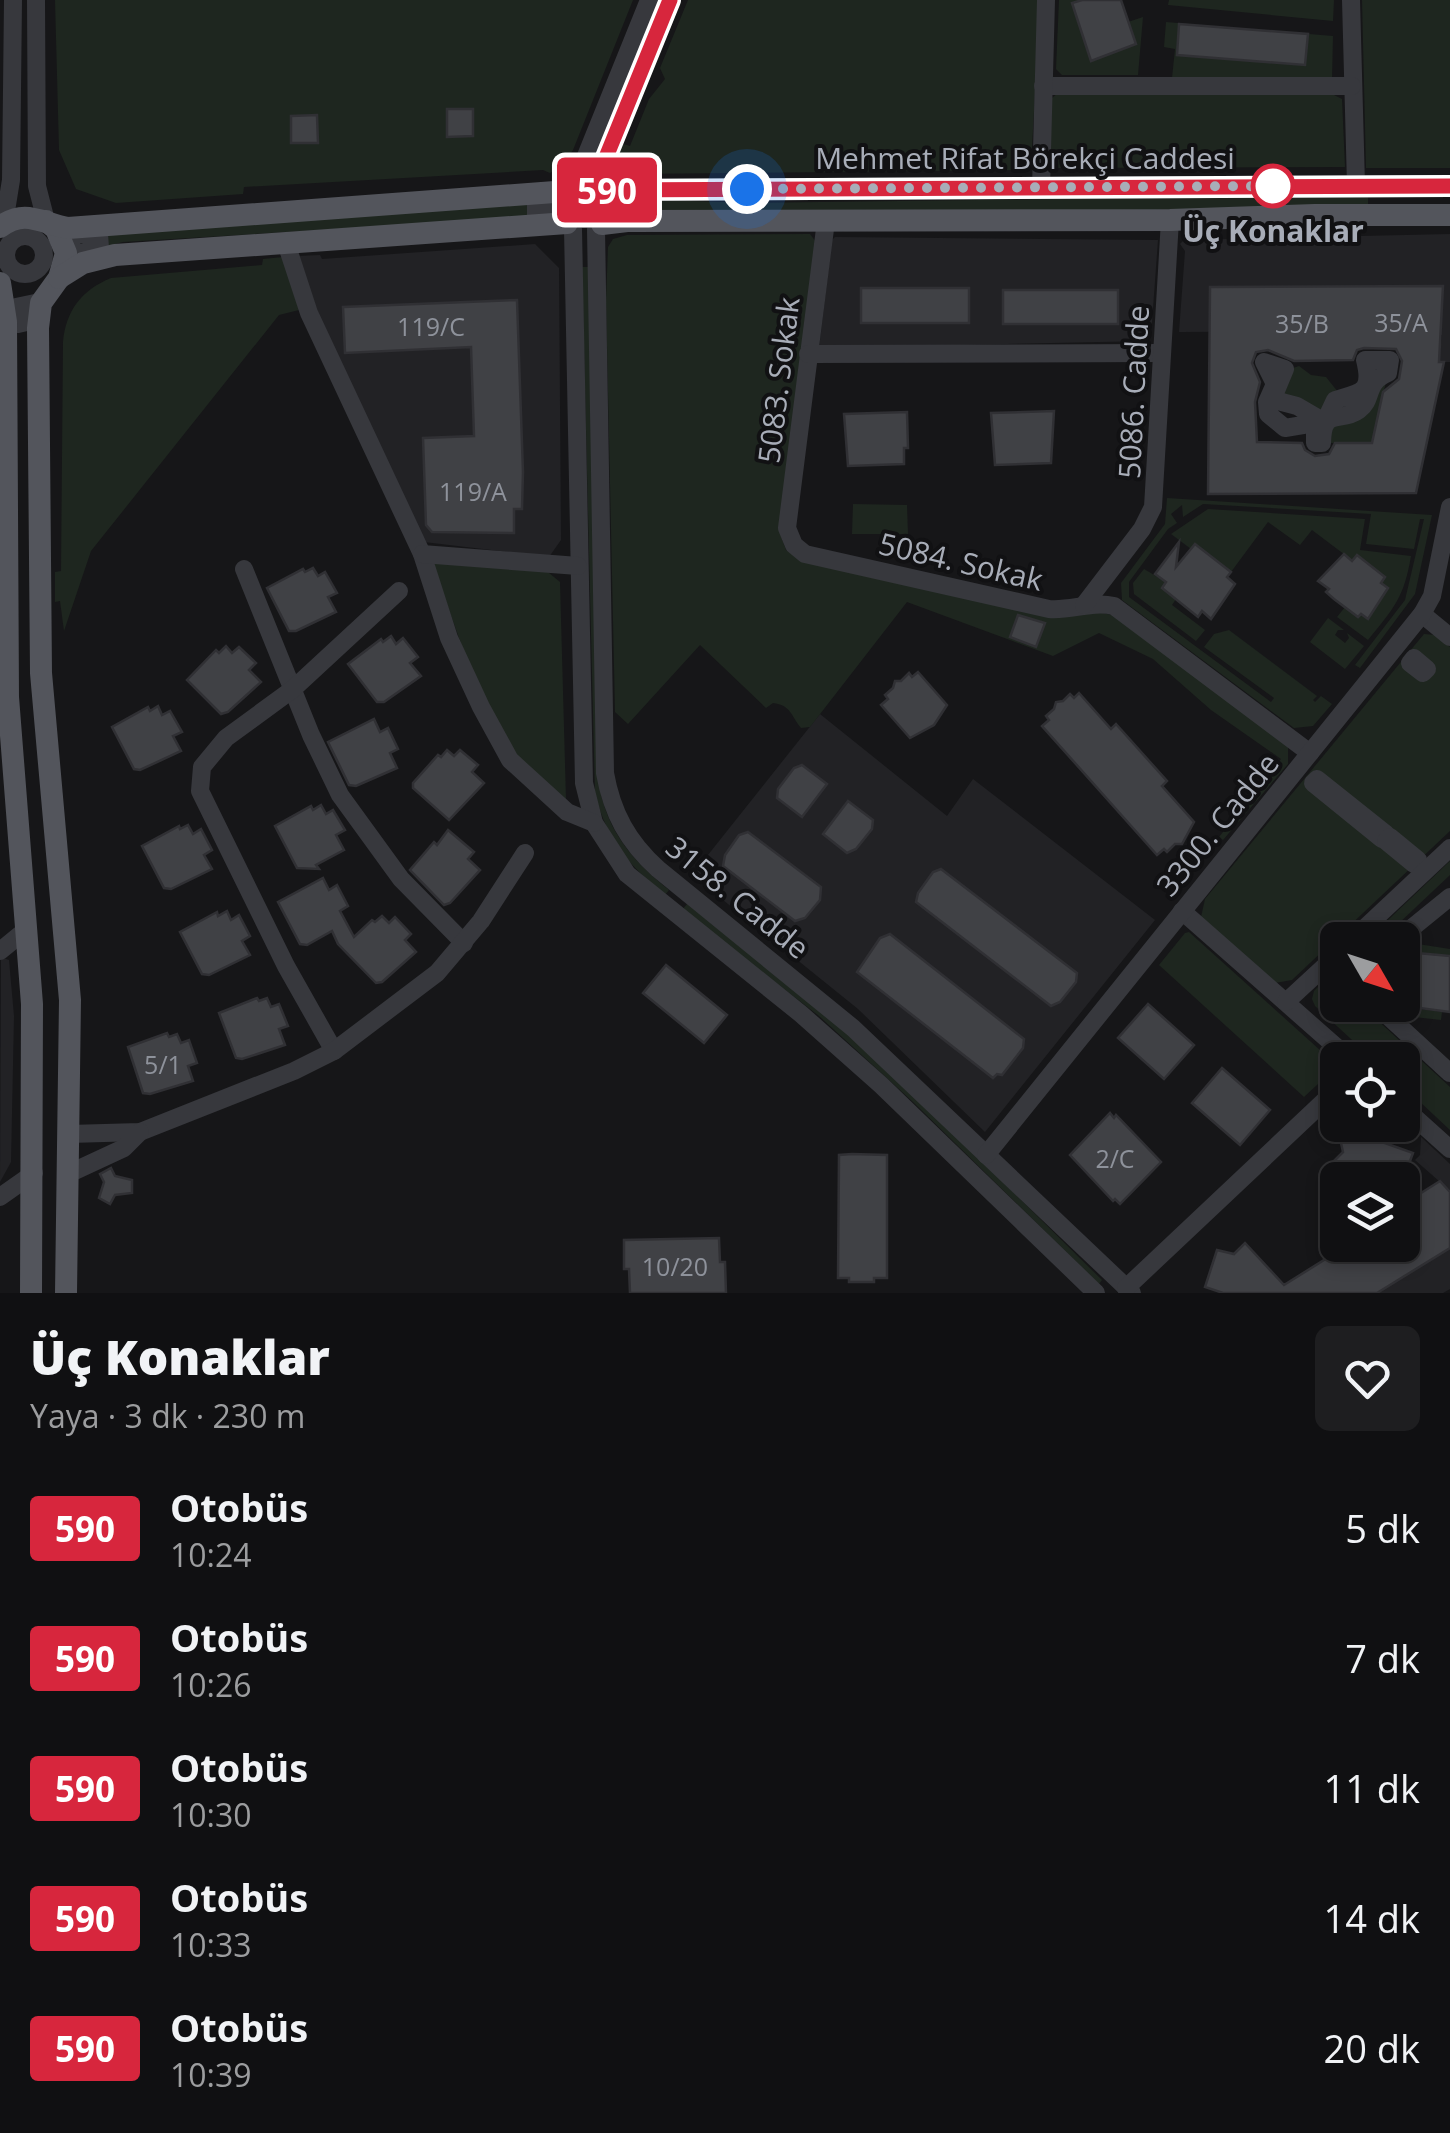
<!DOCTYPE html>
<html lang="tr">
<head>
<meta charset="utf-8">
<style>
  body { margin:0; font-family:"Open Sans",sans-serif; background:#1e1e20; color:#f1f3f6; height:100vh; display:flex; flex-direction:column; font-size:38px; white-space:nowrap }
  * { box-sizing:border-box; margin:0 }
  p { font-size:32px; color:#9c9d9f }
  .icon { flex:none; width:55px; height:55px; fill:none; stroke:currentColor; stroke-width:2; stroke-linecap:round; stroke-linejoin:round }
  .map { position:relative; height:1293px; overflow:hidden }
  .side { display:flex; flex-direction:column; background:#101012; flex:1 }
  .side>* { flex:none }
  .badge { padding:0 20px; border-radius:8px; font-size:35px; line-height:65px }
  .needle { width:65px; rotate:129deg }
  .buttons { position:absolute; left:1320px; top:922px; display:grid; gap:20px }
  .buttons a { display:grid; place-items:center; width:100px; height:100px; border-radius:15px; background:#101012; box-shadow:0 5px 15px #0003,0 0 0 2px #303032; font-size:50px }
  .you { position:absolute; width:50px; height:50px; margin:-25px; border:8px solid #fff; border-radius:50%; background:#1a73e8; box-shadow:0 0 0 15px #1a73e833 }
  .map>.badge { position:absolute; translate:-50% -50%; box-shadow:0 0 0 5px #fff }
  .round { display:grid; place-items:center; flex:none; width:105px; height:105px; border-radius:15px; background:#1e1e20 }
  .head { display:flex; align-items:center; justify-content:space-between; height:170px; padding:0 30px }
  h1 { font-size:48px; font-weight:800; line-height:75px }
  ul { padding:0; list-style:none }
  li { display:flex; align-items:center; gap:30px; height:130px; padding:0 30px }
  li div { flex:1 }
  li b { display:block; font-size:38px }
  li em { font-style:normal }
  li .badge { min-width:110px; font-weight:700; text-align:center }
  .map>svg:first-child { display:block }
</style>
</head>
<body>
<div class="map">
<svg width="1450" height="1293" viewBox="0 0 1450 1293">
  <rect width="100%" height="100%" fill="#161618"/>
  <!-- built -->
  <g fill="#222225">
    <polygon points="1450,234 1450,362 1439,362 1442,335 1374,336 1373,331 1179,332 1185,251 1180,244 1184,240"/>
    <polygon points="835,237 1158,240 1151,336 1148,341 819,348 832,240"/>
    <polygon points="535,244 559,268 561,540 549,557 424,542 319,315 297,256 320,255 322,259"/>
    <polygon points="820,714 947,816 973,779 1155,920 985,1132 858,1009 692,875"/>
    <polygon points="1,957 9,960 14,1016 11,1162 0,1182"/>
    <polygon points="1421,1137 1450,1164 1450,1289 1443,1293 1271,1293 1348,1245 1402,1245 1416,1196 1439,1181 1415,1160 1420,1155"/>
  </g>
  <!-- green -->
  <g fill="#1e261f">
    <polygon points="55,0 633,0 573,150 559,168 550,173 543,170 244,187 243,194 116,203 76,189 59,150"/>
    <path d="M 688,0 L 1040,0 L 1031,166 L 1028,170 L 627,174 L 625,180 C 609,170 613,158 617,142 L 630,146 L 649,99 L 665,79 L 660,68 Z"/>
    <polygon points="1059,0 1082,0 1072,4 1091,61 1135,44 1128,22 1143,17 1138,75 1062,75 1056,69"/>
    <polygon points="1169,0 1334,0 1333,21 1168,5"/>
    <polygon points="1362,0 1450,0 1450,168 1366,168"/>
    <polygon points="1166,22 1333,36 1332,79 1172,78 1175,49 1164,47"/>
    <polygon points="1058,93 1330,93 1342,99 1345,167 1053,168 1049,164 1052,98"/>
    <polygon points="1368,195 1368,208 633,214 633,199 750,203"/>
    <polygon points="536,203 536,217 123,242 100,248 99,234"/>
    <path d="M 810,234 L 816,242 L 780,533 L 786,550 L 800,560 L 1113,615 L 1288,746 L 1288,764 L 1223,840 L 1219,837 L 1281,759 L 1211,710 L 1153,659 L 1099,633 L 1053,656 L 907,602 L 810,727 L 801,728 C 791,716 791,705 773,703 L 766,708 L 700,645 L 628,724 L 615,712 L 606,300 L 608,247 L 613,239 L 627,235 Z"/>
    <path d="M 283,257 L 299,310 L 279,315 L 91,551 L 64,631 L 60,601 L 55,602 L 55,572 L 61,571 L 63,342 C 66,310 82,290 111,278 L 262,265 L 263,259 Z"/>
    <path d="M 582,267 L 589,267 L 601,795 C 612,838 636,863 669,890 L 665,895 C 628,864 609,843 595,795 Z"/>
    <polygon points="1299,366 1311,375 1326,377 1338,392 1328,413 1275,393 1290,369"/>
    <polygon points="1388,373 1372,443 1322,443 1322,431 1355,412"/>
    <polygon points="1167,498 1432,515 1415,594 1360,668 1355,665 1405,600 1424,519 1420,519 1414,549 1366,544 1371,514 1203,504 1183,517 1182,505 1171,514 1177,523 1168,529 1129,582 1129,597 1271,702 1274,698 1204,647 1214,634 1229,630 1317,696 1313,700 1315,702 1321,696 1332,704 1313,726 1294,728 1122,600 1121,583 1165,524"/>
    <polygon points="853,504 907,505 908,534 852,534"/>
    <path d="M 1208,509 L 1365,519 L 1360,550 L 1411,556 C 1404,598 1394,608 1368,640 L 1337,617 L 1345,607 L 1357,617 L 1361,614 L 1369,619 L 1388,588 L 1381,583 L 1385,577 L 1353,561 L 1312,530 L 1300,545 L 1268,522 L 1231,572 L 1195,544 L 1191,549 L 1171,534 Z"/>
    <polygon points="432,562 543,568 560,582 566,800 537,778 509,746 464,652"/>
    <polygon points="1144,569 1166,582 1176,599 1172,605 1205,630 1196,641 1134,594 1133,583"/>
    <polygon points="1328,618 1344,630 1338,630 1335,635 1345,643 1349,638 1347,633 1364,646 1345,669 1310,642"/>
    <polygon points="1424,634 1435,635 1450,647 1450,831 1292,980 1275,983 1201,917 1205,899"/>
    <polygon points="1450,861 1450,875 1381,940 1367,940"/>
    <polygon points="687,904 824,1012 918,1098 1102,1280 1099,1284 913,1102 819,1016 682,910"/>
    <polygon points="1189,932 1331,1060 1331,1072 1304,1097 1159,965 1185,933"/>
    <polygon points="1418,944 1450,949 1450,955 1417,953 1412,1008 1442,1012 1441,1020 1405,1016 1392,1005 1402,1005 1403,965"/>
    <polygon points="1337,968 1338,1005 1361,1005 1450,1087 1450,1130 1403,1086 1402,1060 1374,1060 1315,1006 1312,999 1314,991"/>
  </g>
  <!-- building -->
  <g fill="#404145" stroke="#303034" stroke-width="2.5" fill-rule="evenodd">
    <polygon points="1082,0 1121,0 1136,44 1091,61 1072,3"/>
    <polygon points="1179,24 1308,34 1305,65 1177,55"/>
    <polygon points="447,109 473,109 473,136 447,137"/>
    <polygon points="317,115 318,143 291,143 291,116"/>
    <path d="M 1443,286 L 1439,362 L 1444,362 L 1416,493 L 1208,494 L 1210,287 ZM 1364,348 L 1396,349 L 1402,361 L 1399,379 L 1383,392 L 1372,443 L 1335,443 L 1329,454 L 1315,456 L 1305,450 L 1302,443 L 1257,442 L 1255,402 L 1260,382 L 1252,363 L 1256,352 L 1268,350 L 1294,361 L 1353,360 L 1357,350 Z"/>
    <rect x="861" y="288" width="108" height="35"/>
    <rect x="1003" y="290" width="115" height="34"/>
    <polygon points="517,300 523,472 522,509 514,509 514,533 432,532 426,525 423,438 474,436 471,347 345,353 343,307"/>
    <polygon points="1054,411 1051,463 995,465 991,413"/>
    <polygon points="907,412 908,448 904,448 904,464 848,466 844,414"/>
    <polygon points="1179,542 1176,567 1195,544 1231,572 1227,577 1235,584 1211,619 1202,611 1198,617 1162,588 1166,582 1155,574"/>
    <polygon points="1344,554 1352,561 1357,555 1385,577 1381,583 1388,588 1368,619 1361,614 1358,617 1334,599 1326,592 1329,589 1318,581"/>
    <polygon points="313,568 318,576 325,572 337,593 328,597 336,612 296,631 289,631 267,588 303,569 305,572"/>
    <polygon points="1018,615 1045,623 1036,647 1010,637"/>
    <polygon points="391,636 396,644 403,638 418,657 410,663 421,676 384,702 377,702 348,664 381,639 383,642"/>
    <polygon points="226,646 232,653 239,647 256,663 249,670 261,682 228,712 221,714 187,680 216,650 219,653"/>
    <polygon points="918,672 947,705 934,725 910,738 881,705 888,699 885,695 893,688 895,681 901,681 909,673 912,677"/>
    <polygon points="1079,693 1111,729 1116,724 1167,781 1162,786 1194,822 1182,844 1175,844 1167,852 1164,849 1157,855 1042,726 1049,720 1046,716 1054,709 1056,702 1063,701 1070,694 1074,698"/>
    <polygon points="158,706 162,715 170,711 182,732 173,736 181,751 140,770 134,769 112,727 148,707 150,711"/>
    <polygon points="374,719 380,732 388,728 398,749 390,753 397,768 356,786 349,785 328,742"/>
    <polygon points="447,750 454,756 460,750 478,765 472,772 484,783 449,820 413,788 413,783 438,755 441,757"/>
    <polygon points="802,765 827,784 802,817 777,798 778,789 794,768"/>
    <polygon points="848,801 873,820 872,829 856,849 847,853 823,834"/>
    <polygon points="321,805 326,814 333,810 345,830 336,835 344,850 316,865 319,869 297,868 275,826 311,806 313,810"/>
    <polygon points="188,825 193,834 201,829 212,850 204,855 212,869 171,889 164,888 142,846 179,826 180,829"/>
    <polygon points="448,830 474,852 468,859 480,870 450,903 444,905 410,870 434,842 437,845"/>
    <polygon points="748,832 821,887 820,900 805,918 795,921 723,866 725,855 739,835"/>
    <polygon points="941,869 1077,973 1076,982 1060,1002 1051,1006 916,902 918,893 933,872"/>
    <polygon points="323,878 329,890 337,885 348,906 340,911 354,937 372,920 375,922 382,916 389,923 395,917 411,934 405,940 416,952 382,982 376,983 338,944 332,931 307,945 300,944 278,902"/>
    <polygon points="227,911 231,920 239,915 250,936 242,941 250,955 209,975 202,974 180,932 217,912 218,916"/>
    <polygon points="890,934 1024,1039 1023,1048 1002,1075 997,1074 993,1078 857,972 880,938"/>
    <polygon points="1417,953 1450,956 1450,1012 1412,1007"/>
    <polygon points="666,965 727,1015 704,1043 643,993"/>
    <polygon points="257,998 259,1001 267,998 271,1007 279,1004 288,1026 279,1029 285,1045 242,1059 236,1058 219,1013"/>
    <polygon points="1148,1004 1194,1045 1164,1079 1118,1038"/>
    <polygon points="167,1033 169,1037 177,1034 181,1043 189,1040 197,1063 188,1066 193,1081 150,1094 143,1093 128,1047"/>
    <polygon points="1222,1068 1270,1110 1240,1145 1192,1103"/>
    <polygon points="1110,1113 1114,1118 1116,1115 1161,1162 1120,1204 1115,1199 1113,1201 1070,1155"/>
    <polygon points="1337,1125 1376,1125 1382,1142 1413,1153 1403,1180 1338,1180 1338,1192 1320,1175 1343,1152"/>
    <polygon points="852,1154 887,1155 887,1278 874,1278 874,1282 849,1282 849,1278 838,1278 839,1155"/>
    <polygon points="111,1168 115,1176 132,1180 132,1193 115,1195 110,1204 99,1198 104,1182 100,1174"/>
    <polygon points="1440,1181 1450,1192 1450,1248 1377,1293 1223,1293 1205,1287 1217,1250 1234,1254 1245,1243 1284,1285 1348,1245 1402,1245 1402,1205"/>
    <polygon points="719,1238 720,1262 725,1262 726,1293 630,1293 629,1269 624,1269 624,1240"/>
  </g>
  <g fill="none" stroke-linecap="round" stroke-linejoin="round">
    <!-- minor -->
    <g stroke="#37383d" stroke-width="18">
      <polyline points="36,0 37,186 46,221"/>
      <polyline points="1351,0 1356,185"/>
      <polyline points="1043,86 1352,86"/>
      <polyline points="573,188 649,0"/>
      <polyline points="1041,188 1046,0"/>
      <polyline points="600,190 600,172 670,0"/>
      <circle cx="584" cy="207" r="12"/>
      <polygon points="620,198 633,199 633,214 620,215"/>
      <polygon points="552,201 552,218 536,217 536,203"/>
      <path d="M 826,221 L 787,528 L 794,545 L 805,554 L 1049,609 C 1071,611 1091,601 1114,606 L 1310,753"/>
      <polyline points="0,227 5,217 11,180 13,0"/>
      <polyline points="573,229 584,783 594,823 627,874 801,1014 881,1085 1096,1293"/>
      <path d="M 596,229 L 605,773 C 612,813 628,842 658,869 L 853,1028 L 1132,1293"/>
      <polygon points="70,234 99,234 100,248 73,255"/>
      <circle cx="25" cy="255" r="19"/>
      <polyline points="286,243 309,313 422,554 449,638 481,707 510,760 567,812 594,823"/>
      <polygon points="35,303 31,321 18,324 16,307"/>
      <polyline points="808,354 1162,353"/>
      <path d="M 1365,360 L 1390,360 L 1388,373 C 1364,383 1374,399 1359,410 C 1340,424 1323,406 1322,443 L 1315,443 L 1315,429 L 1309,424 L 1285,428 L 1268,414 L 1267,402 L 1275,384 L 1264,362 L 1285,369 L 1275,393 L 1278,401 L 1297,406 L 1321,420 L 1327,417 L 1335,400 C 1361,392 1373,393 1365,360 Z"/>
      <polyline points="422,554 578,566"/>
      <polyline points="244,569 311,735 340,795 401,879 464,943"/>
      <polyline points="1084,605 1142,529 1153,507 1170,220"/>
      <polyline points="1422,614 1450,637"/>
      <polygon points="1414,658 1427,669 1423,673 1410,663"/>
      <polygon points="1317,779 1386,834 1382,839 1313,783"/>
      <polygon points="1390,837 1418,860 1414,864 1386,841"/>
      <polyline points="1182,911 1351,1060"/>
      <polyline points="1352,940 1450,848"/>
      <polyline points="1397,940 1450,897"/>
      <polyline points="0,951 27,929"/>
      <polyline points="1286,1002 1338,954"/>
      <polyline points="1376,1005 1450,1073"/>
      <polyline points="334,1051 286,966 200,791 202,767 226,738 293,689 399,591"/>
      <polyline points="1402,1106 1450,1149"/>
      <polyline points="69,1134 140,1132 294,1071 334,1051 437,973 481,921 525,853"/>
      <polyline points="986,1155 1422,614 1432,596 1450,507"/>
      <polyline points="68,1174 124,1148 140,1132"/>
      <polyline points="0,1197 34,1173"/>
      <polyline points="1126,1288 1338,1088"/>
    </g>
    <!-- major -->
    <g stroke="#53555c" stroke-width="22">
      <polyline points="600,190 1450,186"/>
      <polyline points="46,221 56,229 66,253 59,278 41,303 38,328 41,673 70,1000 66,1293"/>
      <polyline points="602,224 627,221 1170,220 1315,215 1450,215"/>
      <path d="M 0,227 C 25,208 41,223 68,228 L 568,191"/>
      <polyline points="59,278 83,263 115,255 567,223"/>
      <polyline points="0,283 6,322 8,697 32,1004 31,1293"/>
    </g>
  </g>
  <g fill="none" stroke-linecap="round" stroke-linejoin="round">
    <!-- line casing -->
    <g stroke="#fff" stroke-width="22">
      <polyline id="line" points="670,0 600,172 600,190 1450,186"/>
    </g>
    <!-- line -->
    <use href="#line" stroke="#d7263d" stroke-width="15"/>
    <!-- walk -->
    <polyline stroke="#a8adb8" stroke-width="10" stroke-dasharray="0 18" points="747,189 1273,186"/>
  </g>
  <!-- markers -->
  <circle fill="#fff" stroke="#d7263d" stroke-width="5" cx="1273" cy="186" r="20"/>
  <g text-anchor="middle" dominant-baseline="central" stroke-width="8" stroke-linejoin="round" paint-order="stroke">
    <!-- number labels -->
    <g font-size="25" fill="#8e929b">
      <text x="1401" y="322">35/A</text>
      <text x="1302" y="323">35/B</text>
      <text x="431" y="326">119/C</text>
      <text x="473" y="491">119/A</text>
      <text x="163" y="1064">5/1</text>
      <text x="1115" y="1158">2/C</text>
      <text x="675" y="1266">10/20</text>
    </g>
    <!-- street labels -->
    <g font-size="30" fill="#a8adb8" stroke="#111113">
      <text x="1025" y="157">Mehmet Rifat Börekçi Caddesi</text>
      <text transform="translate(778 380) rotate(-83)">5083. Sokak</text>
      <text transform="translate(1133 392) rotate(-87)">5086. Cadde</text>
      <text transform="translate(961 561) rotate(13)">5084. Sokak</text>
      <text transform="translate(1217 824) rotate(-51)">3300. Cadde</text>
      <text transform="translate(738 897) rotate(39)">3158. Cadde</text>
    </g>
    <!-- stop labels -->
    <g font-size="30" font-weight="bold" fill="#a8adb8" stroke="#111113">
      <text x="1273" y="230">Üç Konaklar</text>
    </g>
  </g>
</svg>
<div class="buttons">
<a><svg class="needle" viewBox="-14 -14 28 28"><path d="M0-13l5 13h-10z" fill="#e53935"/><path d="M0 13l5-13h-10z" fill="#9c9d9f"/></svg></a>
<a><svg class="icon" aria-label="locate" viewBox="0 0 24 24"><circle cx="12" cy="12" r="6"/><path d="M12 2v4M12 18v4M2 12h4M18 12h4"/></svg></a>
<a><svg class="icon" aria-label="layers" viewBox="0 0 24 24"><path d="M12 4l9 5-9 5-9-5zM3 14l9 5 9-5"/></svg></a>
</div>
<div class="you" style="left:747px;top:189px"></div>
<b class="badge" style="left:607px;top:190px;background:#d7263d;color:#fff">590</b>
</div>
<section class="side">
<div class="head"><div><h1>Üç Konaklar</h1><p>Yaya · 3 dk · 230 m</p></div><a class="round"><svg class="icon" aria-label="heart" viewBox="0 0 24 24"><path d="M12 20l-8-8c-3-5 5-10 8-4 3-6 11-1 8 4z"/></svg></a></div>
<ul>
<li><span class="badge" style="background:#d7263d;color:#fff">590</span><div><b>Otobüs</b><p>10:24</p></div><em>5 dk</em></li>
<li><span class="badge" style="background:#d7263d;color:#fff">590</span><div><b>Otobüs</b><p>10:26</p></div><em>7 dk</em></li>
<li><span class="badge" style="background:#d7263d;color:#fff">590</span><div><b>Otobüs</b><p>10:30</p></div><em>11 dk</em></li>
<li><span class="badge" style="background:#d7263d;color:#fff">590</span><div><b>Otobüs</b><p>10:33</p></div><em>14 dk</em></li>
<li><span class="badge" style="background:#d7263d;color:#fff">590</span><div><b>Otobüs</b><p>10:39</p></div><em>20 dk</em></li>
</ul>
</section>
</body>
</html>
